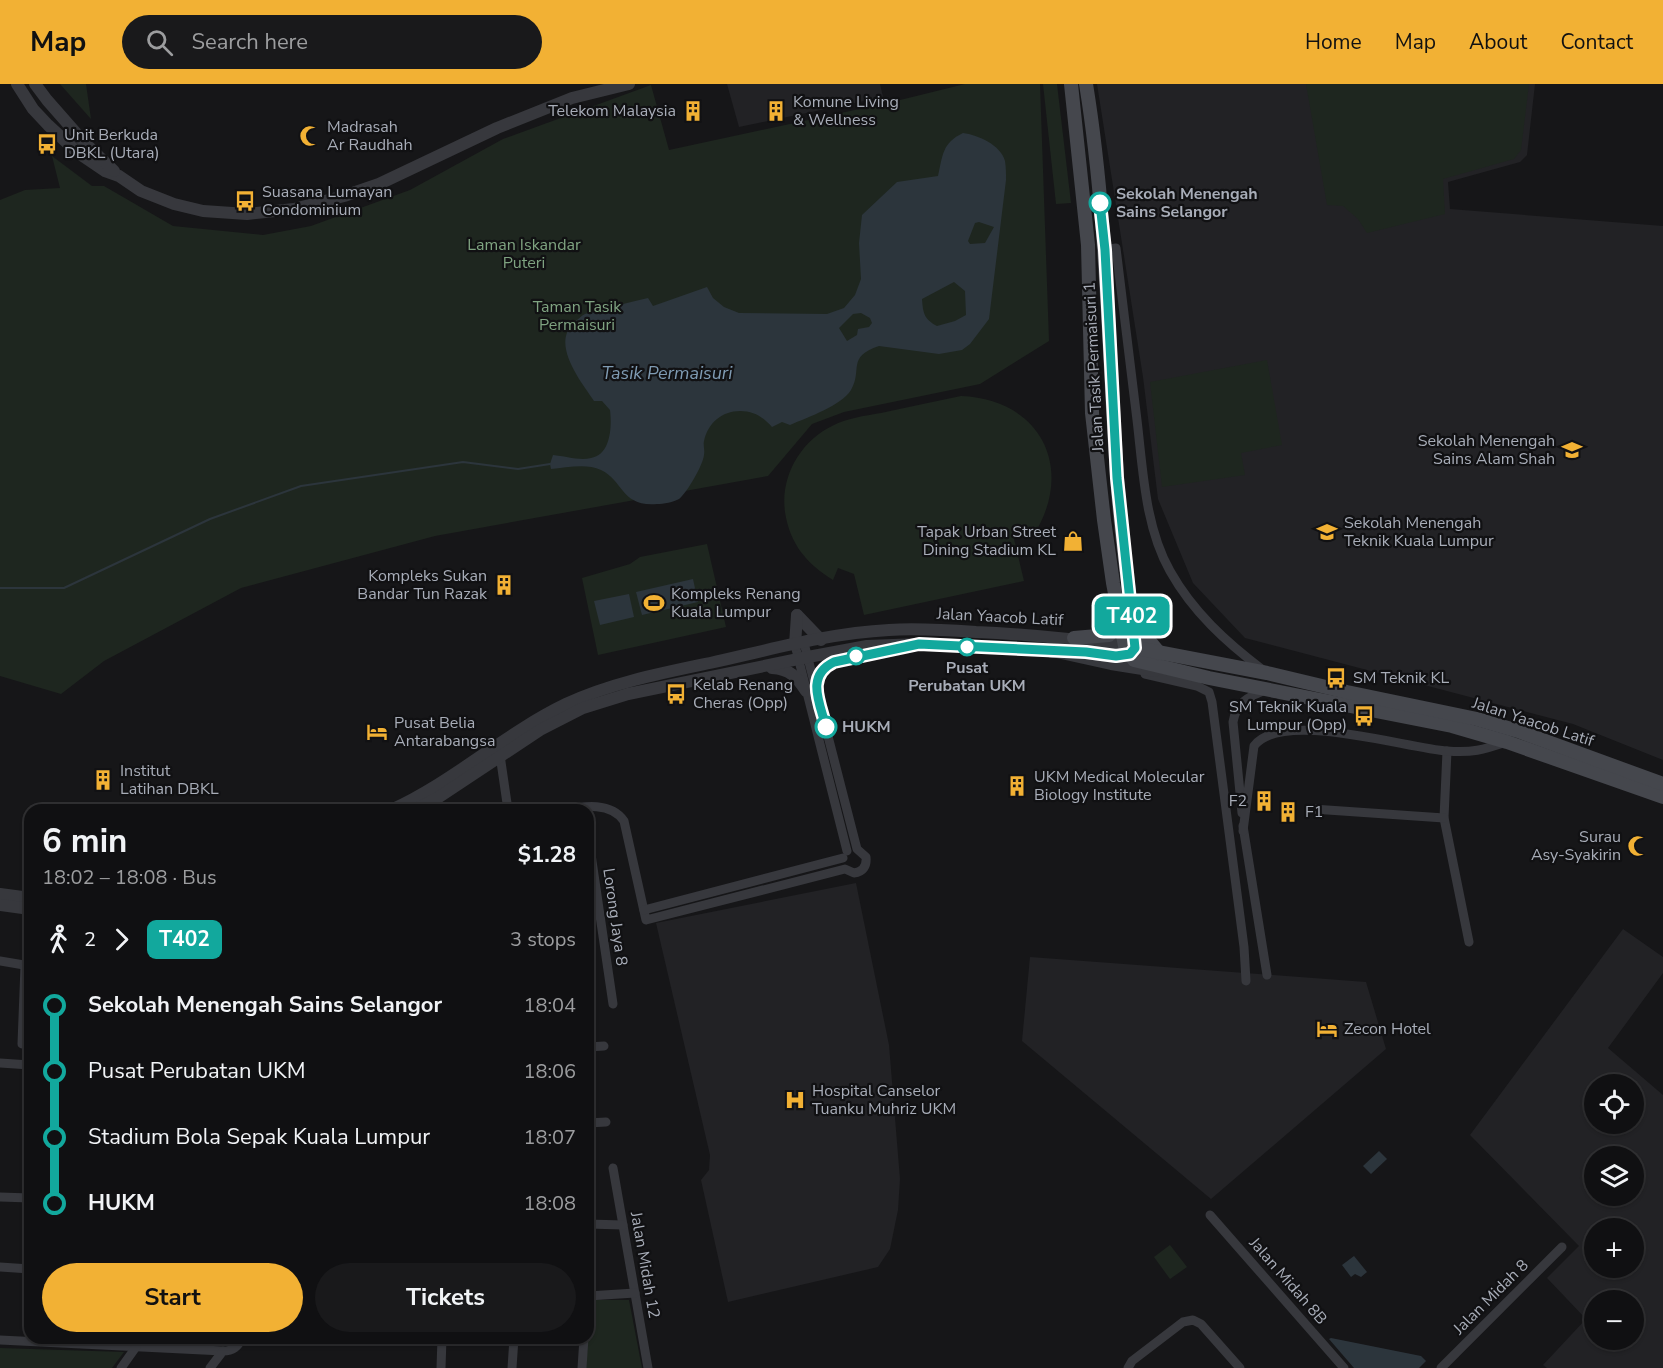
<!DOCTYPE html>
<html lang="en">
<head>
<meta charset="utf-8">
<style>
  body { margin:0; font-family:"Nunito Sans",sans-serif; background:#19191b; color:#f1f3f6; height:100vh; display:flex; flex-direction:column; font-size:22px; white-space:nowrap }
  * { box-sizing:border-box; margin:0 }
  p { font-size:20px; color:#9c9d9f }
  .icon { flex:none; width:33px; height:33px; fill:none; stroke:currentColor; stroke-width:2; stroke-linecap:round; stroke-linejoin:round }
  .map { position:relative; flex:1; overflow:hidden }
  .panel { position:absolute; left:24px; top:720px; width:570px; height:540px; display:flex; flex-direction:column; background:#101012; border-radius:18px; box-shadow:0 2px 4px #0004,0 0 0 2px #303032 }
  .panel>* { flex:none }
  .badge { padding:0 12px; border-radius:9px; font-size:21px; line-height:39px }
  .fabs { position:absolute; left:1584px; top:990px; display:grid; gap:12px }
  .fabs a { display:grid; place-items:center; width:60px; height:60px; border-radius:50%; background:#101012; box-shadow:0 2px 4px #0004,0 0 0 2px #303032; font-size:30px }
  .map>.badge { position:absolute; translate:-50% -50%; box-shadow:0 0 0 3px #fff }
  .legs { display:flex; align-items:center; gap:9px; height:66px; padding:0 18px; font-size:20px }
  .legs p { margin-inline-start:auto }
  .head { display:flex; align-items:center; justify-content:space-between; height:102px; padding:0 18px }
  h1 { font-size:33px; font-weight:700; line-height:45px }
  .button { display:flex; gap:12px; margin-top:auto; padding:12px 18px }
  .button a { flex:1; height:69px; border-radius:36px; background:#f2b134; color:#111; font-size:24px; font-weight:700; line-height:69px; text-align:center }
  .button a+a { background:#19191b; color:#f1f3f6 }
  ul { padding:0 18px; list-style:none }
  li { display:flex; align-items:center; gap:21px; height:66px; font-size:22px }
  li i { display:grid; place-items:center; width:9px; height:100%; margin:0 8px; background:currentColor }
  li i::after { content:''; width:15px; height:15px; margin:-8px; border:4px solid; border-radius:50%; background:#101012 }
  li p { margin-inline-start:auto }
  li:first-child i { background:linear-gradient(#0000 50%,currentColor 0) }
  li:last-child i { background:linear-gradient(currentColor 50%,#0000 0) }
  header { display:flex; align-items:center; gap:36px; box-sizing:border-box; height:84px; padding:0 30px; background:#f2b134; color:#111 }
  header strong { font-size:28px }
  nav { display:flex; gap:33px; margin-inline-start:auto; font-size:21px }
  .search { width:420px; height:54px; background:#19191b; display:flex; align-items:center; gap:15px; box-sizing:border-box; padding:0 21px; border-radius:33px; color:#9c9d9f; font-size:22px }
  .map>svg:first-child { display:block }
</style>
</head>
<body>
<header>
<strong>Map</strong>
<div class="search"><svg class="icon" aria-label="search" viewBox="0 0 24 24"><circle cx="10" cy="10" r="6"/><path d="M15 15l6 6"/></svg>Search here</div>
<nav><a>Home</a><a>Map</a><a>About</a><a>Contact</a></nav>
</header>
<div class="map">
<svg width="1663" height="1284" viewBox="0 0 1663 1284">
  <rect width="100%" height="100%" fill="#161618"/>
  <!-- built -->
  <g fill="#222225" fill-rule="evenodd">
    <polygon points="727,0 880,0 883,13 739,43"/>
    <polygon points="1097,0 1535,0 1527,71 1520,78 1448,98 1450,125 1663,142 1663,676 1573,640 1245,554 1193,499 1158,415 1143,293"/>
    <polygon points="856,799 889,961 900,1095 898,1126 890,1165 878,1183 728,1218 701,1096 709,1086 710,1071 656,839"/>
    <path d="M 1623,845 L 1663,873 L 1663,889 L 1608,964 L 1663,1011 L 1663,1284 L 1547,1284 L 1543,1281 L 1586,1235 L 1547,1194 L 1579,1162 L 1470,1051 ZM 1594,1000 L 1634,1000 L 1634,1040 L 1594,1040 ZM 1594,1072 L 1634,1072 L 1634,1112 L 1594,1112 ZM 1594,1144 L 1634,1144 L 1634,1184 L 1594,1184 ZM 1594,1216 L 1634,1216 L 1634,1256 L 1594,1256 Z"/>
    <polygon points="1030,873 1366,898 1386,965 1211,1115 1022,957"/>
  </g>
  <!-- green -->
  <g fill="#1e261f">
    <polygon points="60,0 86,0 91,35"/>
    <polygon points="965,0 1040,0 1049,257 980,300 844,328 812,340 768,392 435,452 241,504 104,577 61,610 0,592 0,116 25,106 60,104 52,72 92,102 104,102 173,142 263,151 311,142 410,106 503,55 651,1 669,66 892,18"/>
    <polygon points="1043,0 1057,0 1071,119 1056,120"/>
    <polygon points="1306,0 1529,0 1521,66 1514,75 1443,95 1445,130 1367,149 1358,135 1343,122 1327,121"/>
    <polygon points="1267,276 1282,361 1241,369 1245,391 1162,403 1150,298"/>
    <path d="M 961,312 C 1041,315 1076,385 1033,452 L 1024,445 L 1014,455 L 1024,497 L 864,531 L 854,490 L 838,484 L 833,496 C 806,479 790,460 785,428 C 780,392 801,357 832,342 C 847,334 864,332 881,329 C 907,323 934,318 961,312 Z"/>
    <polygon points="707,460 726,543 598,571 582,494 630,480 640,473"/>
    <polygon points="1170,1161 1187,1183 1170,1195 1154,1173"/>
    <polygon points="591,1216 629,1216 642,1284 586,1284"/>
    <polygon points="0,1264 124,1268 112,1284 0,1284"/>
  </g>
  <!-- water -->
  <g fill="#2c353c" fill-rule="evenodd">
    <path d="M 963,49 C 978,51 1001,61 1005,77 C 1006,83 1006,90 1006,96 L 989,235 L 970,260 L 962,266 L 939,270 L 879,262 C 846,273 863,286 851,306 C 841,322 808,333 790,341 L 782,338 L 772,343 C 763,333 754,327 740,327 C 722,327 708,339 704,357 C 703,361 705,366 704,371 C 703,381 687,409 679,415 C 674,418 663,420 657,420 C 621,423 624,397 601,386 C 586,379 566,384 551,385 L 550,380 L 553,371 C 565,372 580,377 591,374 C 611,371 612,342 610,326 L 602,317 L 594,317 C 582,299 550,260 574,239 C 577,236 581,232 585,230 C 605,224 627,219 648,214 L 653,222 L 707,203 L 713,214 L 724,223 L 739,229 L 827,230 L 844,224 L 855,211 L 861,195 L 859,159 L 862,131 L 897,98 L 938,92 C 943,71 942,59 963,49 ZM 979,138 L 994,143 L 985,159 L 970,160 L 968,157 L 975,139 ZM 954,198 L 965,207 L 966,231 L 955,237 L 937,242 C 924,235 923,229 922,215 ZM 861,229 L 870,234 L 872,239 L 869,243 L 858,245 L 857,251 L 847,257 L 839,244 L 853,230 Z"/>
    <polygon points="693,495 698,518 642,531 636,508"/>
    <polygon points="629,510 634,533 600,541 594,517"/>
    <polygon points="1379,1067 1387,1075 1371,1090 1363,1082"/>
    <polygon points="1354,1172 1367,1188 1361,1193 1355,1190 1351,1193 1342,1181"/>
    <polygon points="1331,1254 1421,1272 1426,1277 1419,1284 1354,1284 1329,1255"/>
  </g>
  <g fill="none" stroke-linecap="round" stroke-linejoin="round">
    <!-- stream -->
    <polyline stroke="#2c353c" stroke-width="2" points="0,504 64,504 210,435 301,402 463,378 518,385 550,380"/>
    <!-- minor -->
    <g stroke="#37383d" stroke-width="9">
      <path d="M 1105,166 L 1116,164 C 1123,221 1130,279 1137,336 C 1143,386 1145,443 1170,487 C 1193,528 1226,558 1263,586"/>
      <polyline points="795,561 847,767"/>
      <polyline points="1145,590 1197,602 1209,608 1212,618 1244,863 1246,897"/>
      <polyline points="1447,667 1444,734 1469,858"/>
      <polyline points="500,671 508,726"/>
      <polyline points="1313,725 1444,734"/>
      <path d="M 559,726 C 579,723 610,716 624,737 L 646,836 L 845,785 L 854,789 C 863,788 867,782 866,773 L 857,765 L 804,559"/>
      <path d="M 1242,729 L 1233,638 C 1236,619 1248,613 1265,606"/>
      <polyline points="1243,742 1267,891"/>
      <path d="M 1243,747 L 1254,662 C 1282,625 1405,664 1447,667 C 1472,669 1483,666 1506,658"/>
      <polyline points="588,750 613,920"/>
      <polyline points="644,826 843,774"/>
      <polyline points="0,877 30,882"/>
      <polyline points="22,960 25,882"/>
      <polyline points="588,963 604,962"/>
      <polyline points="0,979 30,981"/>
      <polyline points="588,1039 606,1038"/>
      <polyline points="613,1084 648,1284"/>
      <polyline points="0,1113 30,1114"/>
      <polyline points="1210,1131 1344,1284"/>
      <polyline points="588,1140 623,1141"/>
      <polyline points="0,1183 30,1185"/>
      <polyline points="588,1212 635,1209"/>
      <polyline points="0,1256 223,1267"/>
      <polyline points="121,1284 136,1263"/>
      <path d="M 210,1284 L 223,1267 C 233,1267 238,1263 242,1254"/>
      <polyline points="441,1284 442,1254"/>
      <polyline points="512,1284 514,1254"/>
      <polyline points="582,1284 584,1254"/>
      <polyline points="1128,1284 1132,1277 1183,1238 1193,1236 1201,1240 1240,1284"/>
      <polyline points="1441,1284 1562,1163"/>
    </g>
    <!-- tertiary -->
    <g stroke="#37383d" stroke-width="12">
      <polyline points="17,0 33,25 48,41 77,68 105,87 119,92 141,107 174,120 203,127 247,130 294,125 344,112 379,100 497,44 572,14 629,0"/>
      <polyline points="35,0 47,16 83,57 114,87"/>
      <polyline points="797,531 821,556"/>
      <polyline points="795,561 797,531"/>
      <path d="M 772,584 C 790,585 797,593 806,607"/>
      <path d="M 815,602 C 824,574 836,577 862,571"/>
      <path d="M 391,726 C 453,698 504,650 566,620 C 611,599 662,589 710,579 C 769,566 829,549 889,546 C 918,544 947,546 976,548 C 1026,550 1075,555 1125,562"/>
      <polyline points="414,726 439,713 540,646 583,624 628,610 808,573 867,562 919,560 1052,567 1111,580 1155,587"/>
      <polyline points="0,810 30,814"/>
      <polyline points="0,821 30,825"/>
    </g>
    <!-- secondary -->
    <g stroke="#45474d" stroke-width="14">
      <polyline points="1071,0 1088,161 1092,329 1104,436 1113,499 1125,562 1134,576 1209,594 1452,642 1507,658 1663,713"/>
      <path d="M 1086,0 C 1107,129 1108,261 1117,392 C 1120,449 1130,507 1135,564"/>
      <polyline points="1133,537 1160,570"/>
      <polyline points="1074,554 1109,551 1116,542 1115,530"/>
      <polyline points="1126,562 1267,589 1347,608 1477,635 1518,647 1663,700"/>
      <path d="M 1052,567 C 1063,567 1074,567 1085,568 C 1102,569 1122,578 1135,564"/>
    </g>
  </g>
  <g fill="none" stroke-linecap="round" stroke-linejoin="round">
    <!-- line-1 casing -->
    <g stroke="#fff" stroke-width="14">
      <path id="line-1" d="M 826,643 C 820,619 805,592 834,578 L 919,560 L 1086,568 L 1116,572 L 1130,570 L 1135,564 L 1117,394 L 1105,166 L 1100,119"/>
    </g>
    <!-- line-1 -->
    <use href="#line-1" stroke="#12a89d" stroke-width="9"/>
  </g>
  <!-- icons -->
  <defs>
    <g id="building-bare" transform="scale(1.62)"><path d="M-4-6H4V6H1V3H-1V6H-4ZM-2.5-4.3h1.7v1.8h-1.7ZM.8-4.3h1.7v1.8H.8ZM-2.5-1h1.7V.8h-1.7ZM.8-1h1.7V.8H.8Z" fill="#f2b134" stroke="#111113" stroke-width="2.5" paint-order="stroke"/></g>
    <g id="mosque-bare" transform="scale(1.62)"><path d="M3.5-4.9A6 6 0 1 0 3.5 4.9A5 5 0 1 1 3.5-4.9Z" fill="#f2b134" stroke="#111113" stroke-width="2.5" paint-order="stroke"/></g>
    <g id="bus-bare" transform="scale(1.62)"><path d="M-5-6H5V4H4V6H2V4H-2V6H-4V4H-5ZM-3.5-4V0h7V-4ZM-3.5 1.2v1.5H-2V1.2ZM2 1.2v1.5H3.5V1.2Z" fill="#f2b134" stroke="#111113" stroke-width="2.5" paint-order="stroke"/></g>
    <g id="school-bare" transform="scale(1.62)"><path d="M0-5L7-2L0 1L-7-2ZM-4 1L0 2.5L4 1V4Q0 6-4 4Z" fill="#f2b134" stroke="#111113" stroke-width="2.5" paint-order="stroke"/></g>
    <g id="shop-bare" transform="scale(1.62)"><path d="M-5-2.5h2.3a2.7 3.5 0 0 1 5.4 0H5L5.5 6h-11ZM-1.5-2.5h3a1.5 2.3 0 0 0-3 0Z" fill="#f2b134" stroke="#111113" stroke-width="2.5" paint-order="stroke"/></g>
    <g id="stadium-bare" transform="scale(1.62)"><path d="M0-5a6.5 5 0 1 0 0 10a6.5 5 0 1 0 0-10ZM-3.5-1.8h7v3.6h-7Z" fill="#f2b134" stroke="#111113" stroke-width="2.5" paint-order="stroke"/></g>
    <g id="hotel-bare" transform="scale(1.62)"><path d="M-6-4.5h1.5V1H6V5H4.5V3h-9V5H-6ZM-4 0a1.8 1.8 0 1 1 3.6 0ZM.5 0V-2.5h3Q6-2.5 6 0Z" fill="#f2b134" stroke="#111113" stroke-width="2.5" paint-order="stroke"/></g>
    <g id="hospital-bare" transform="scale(1.62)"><path d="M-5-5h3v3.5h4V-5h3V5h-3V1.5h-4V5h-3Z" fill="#f2b134" stroke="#111113" stroke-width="2.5" paint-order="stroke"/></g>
  </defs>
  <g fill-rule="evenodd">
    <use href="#building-bare" x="693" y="27"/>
    <use href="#building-bare" x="776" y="27"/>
    <use href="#mosque-bare" x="310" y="52"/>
    <use href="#bus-bare" x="47" y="60"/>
    <use href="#bus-bare" x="245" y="117"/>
    <use href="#school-bare" x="1572" y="366"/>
    <use href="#school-bare" x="1327" y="448"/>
    <use href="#shop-bare" x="1073" y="457"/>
    <use href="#building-bare" x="504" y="501"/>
    <use href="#stadium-bare" x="654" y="519"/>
    <use href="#bus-bare" x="1336" y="594"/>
    <use href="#bus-bare" x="676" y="610"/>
    <use href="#bus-bare" x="1364" y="632"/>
    <use href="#hotel-bare" x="377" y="648"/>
    <use href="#building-bare" x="103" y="696"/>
    <use href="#building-bare" x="1017" y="702"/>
    <use href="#building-bare" x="1264" y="717"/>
    <use href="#building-bare" x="1288" y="728"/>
    <use href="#mosque-bare" x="1638" y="762"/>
    <use href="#hotel-bare" x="1327" y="945"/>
    <use href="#hospital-bare" x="795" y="1016"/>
  </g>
  <!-- markers -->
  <g fill="#fff" stroke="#12a89d" stroke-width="3">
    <circle cx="1100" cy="119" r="10"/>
    <circle cx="967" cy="563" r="8"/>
    <circle cx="856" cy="572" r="8"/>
    <circle cx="826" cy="643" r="10"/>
  </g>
  <g text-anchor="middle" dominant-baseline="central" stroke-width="4.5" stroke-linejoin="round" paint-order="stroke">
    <!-- poi labels -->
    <g font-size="16" fill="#a8adb8" stroke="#111113" text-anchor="start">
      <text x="793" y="18">Komune Living<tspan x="793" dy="18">&amp; Wellness</tspan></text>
      <text x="676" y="27" text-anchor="end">Telekom Malaysia</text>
      <text x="327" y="43">Madrasah<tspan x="327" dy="18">Ar Raudhah</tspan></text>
      <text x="64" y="51">Unit Berkuda<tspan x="64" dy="18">DBKL (Utara)</tspan></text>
      <text x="262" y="108">Suasana Lumayan<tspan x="262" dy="18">Condominium</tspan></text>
      <text x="1555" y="357" text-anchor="end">Sekolah Menengah<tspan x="1555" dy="18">Sains Alam Shah</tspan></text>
      <text x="1344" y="439">Sekolah Menengah<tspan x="1344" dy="18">Teknik Kuala Lumpur</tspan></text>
      <text x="1056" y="448" text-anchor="end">Tapak Urban Street<tspan x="1056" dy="18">Dining Stadium KL</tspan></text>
      <text x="487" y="492" text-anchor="end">Kompleks Sukan<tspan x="487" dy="18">Bandar Tun Razak</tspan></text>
      <text x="671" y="510">Kompleks Renang<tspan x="671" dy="18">Kuala Lumpur</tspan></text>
      <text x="1353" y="594">SM Teknik KL</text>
      <text x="693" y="601">Kelab Renang<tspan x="693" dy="18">Cheras (Opp)</tspan></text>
      <text x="1347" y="623" text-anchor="end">SM Teknik Kuala<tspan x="1347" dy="18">Lumpur (Opp)</tspan></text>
      <text x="394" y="639">Pusat Belia<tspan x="394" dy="18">Antarabangsa</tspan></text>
      <text x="120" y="687">Institut<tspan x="120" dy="18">Latihan DBKL</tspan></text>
      <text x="1034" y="693">UKM Medical Molecular<tspan x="1034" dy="18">Biology Institute</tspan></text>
      <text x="1247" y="717" text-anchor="end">F2</text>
      <text x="1305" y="728">F1</text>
      <text x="1621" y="753" text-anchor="end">Surau<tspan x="1621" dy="18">Asy-Syakirin</tspan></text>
      <text x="1344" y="945">Zecon Hotel</text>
      <text x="812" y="1007">Hospital Canselor<tspan x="812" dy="18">Tuanku Muhriz UKM</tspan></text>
    </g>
    <!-- stop labels -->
    <g font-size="16" font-weight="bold" fill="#a8adb8" stroke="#111113" text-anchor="start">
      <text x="1116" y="110">Sekolah Menengah<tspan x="1116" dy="18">Sains Selangor</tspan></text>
      <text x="967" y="584" text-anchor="middle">Pusat<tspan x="967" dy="18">Perubatan UKM</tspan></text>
      <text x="842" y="643">HUKM</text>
    </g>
    <!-- park labels -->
    <g font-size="16" fill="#7fa381" stroke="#111113">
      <text x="524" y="161">Laman Iskandar<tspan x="524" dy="18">Puteri</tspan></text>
      <text x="577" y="223">Taman Tasik<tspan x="577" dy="18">Permaisuri</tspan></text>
    </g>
    <!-- street labels -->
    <g font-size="16" fill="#a8adb8" stroke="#111113">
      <text transform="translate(1094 283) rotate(-93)">Jalan Tasik Permaisuri 1</text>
      <text transform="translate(1000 533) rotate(3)">Jalan Yaacob Latif</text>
      <text transform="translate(1533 638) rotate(18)">Jalan Yaacob Latif</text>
      <text transform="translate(615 833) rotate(82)">Lorong Jaya 8</text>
      <text transform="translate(645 1181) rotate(80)">Jalan Midah 12</text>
      <text transform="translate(1288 1197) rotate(49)">Jalan Midah 8B</text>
      <text transform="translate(1491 1213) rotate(-45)">Jalan Midah 8</text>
    </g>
    <!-- water labels -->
    <g font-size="18" font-style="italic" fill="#7f9bb3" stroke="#111113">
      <text x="667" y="289">Tasik Permaisuri</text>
    </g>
  </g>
</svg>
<div class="fabs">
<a><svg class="icon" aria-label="locate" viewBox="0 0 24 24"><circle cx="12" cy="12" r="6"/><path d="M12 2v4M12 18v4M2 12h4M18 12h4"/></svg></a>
<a><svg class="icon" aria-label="layers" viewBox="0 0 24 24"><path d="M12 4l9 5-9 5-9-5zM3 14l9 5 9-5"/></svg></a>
<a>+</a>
<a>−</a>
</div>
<b class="badge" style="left:1132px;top:532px;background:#12a89d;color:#fff">T402</b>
<section class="panel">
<div class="head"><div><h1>6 min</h1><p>18:02 – 18:08 · Bus</p></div><b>$1.28</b></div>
<div class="legs"><svg class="icon" aria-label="walk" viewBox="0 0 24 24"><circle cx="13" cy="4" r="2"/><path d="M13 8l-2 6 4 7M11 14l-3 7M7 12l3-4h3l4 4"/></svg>2<svg class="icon" aria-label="forward" viewBox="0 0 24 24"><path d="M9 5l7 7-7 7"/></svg><b class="badge" style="background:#12a89d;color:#fff">T402</b><p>3 stops</p></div>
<ul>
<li><i style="color:#12a89d"></i><b>Sekolah Menengah Sains Selangor</b><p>18:04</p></li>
<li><i style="color:#12a89d"></i><span>Pusat Perubatan UKM</span><p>18:06</p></li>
<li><i style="color:#12a89d"></i><span>Stadium Bola Sepak Kuala Lumpur</span><p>18:07</p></li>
<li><i style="color:#12a89d"></i><b>HUKM</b><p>18:08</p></li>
</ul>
<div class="button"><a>Start</a><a>Tickets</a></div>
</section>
</div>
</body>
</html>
